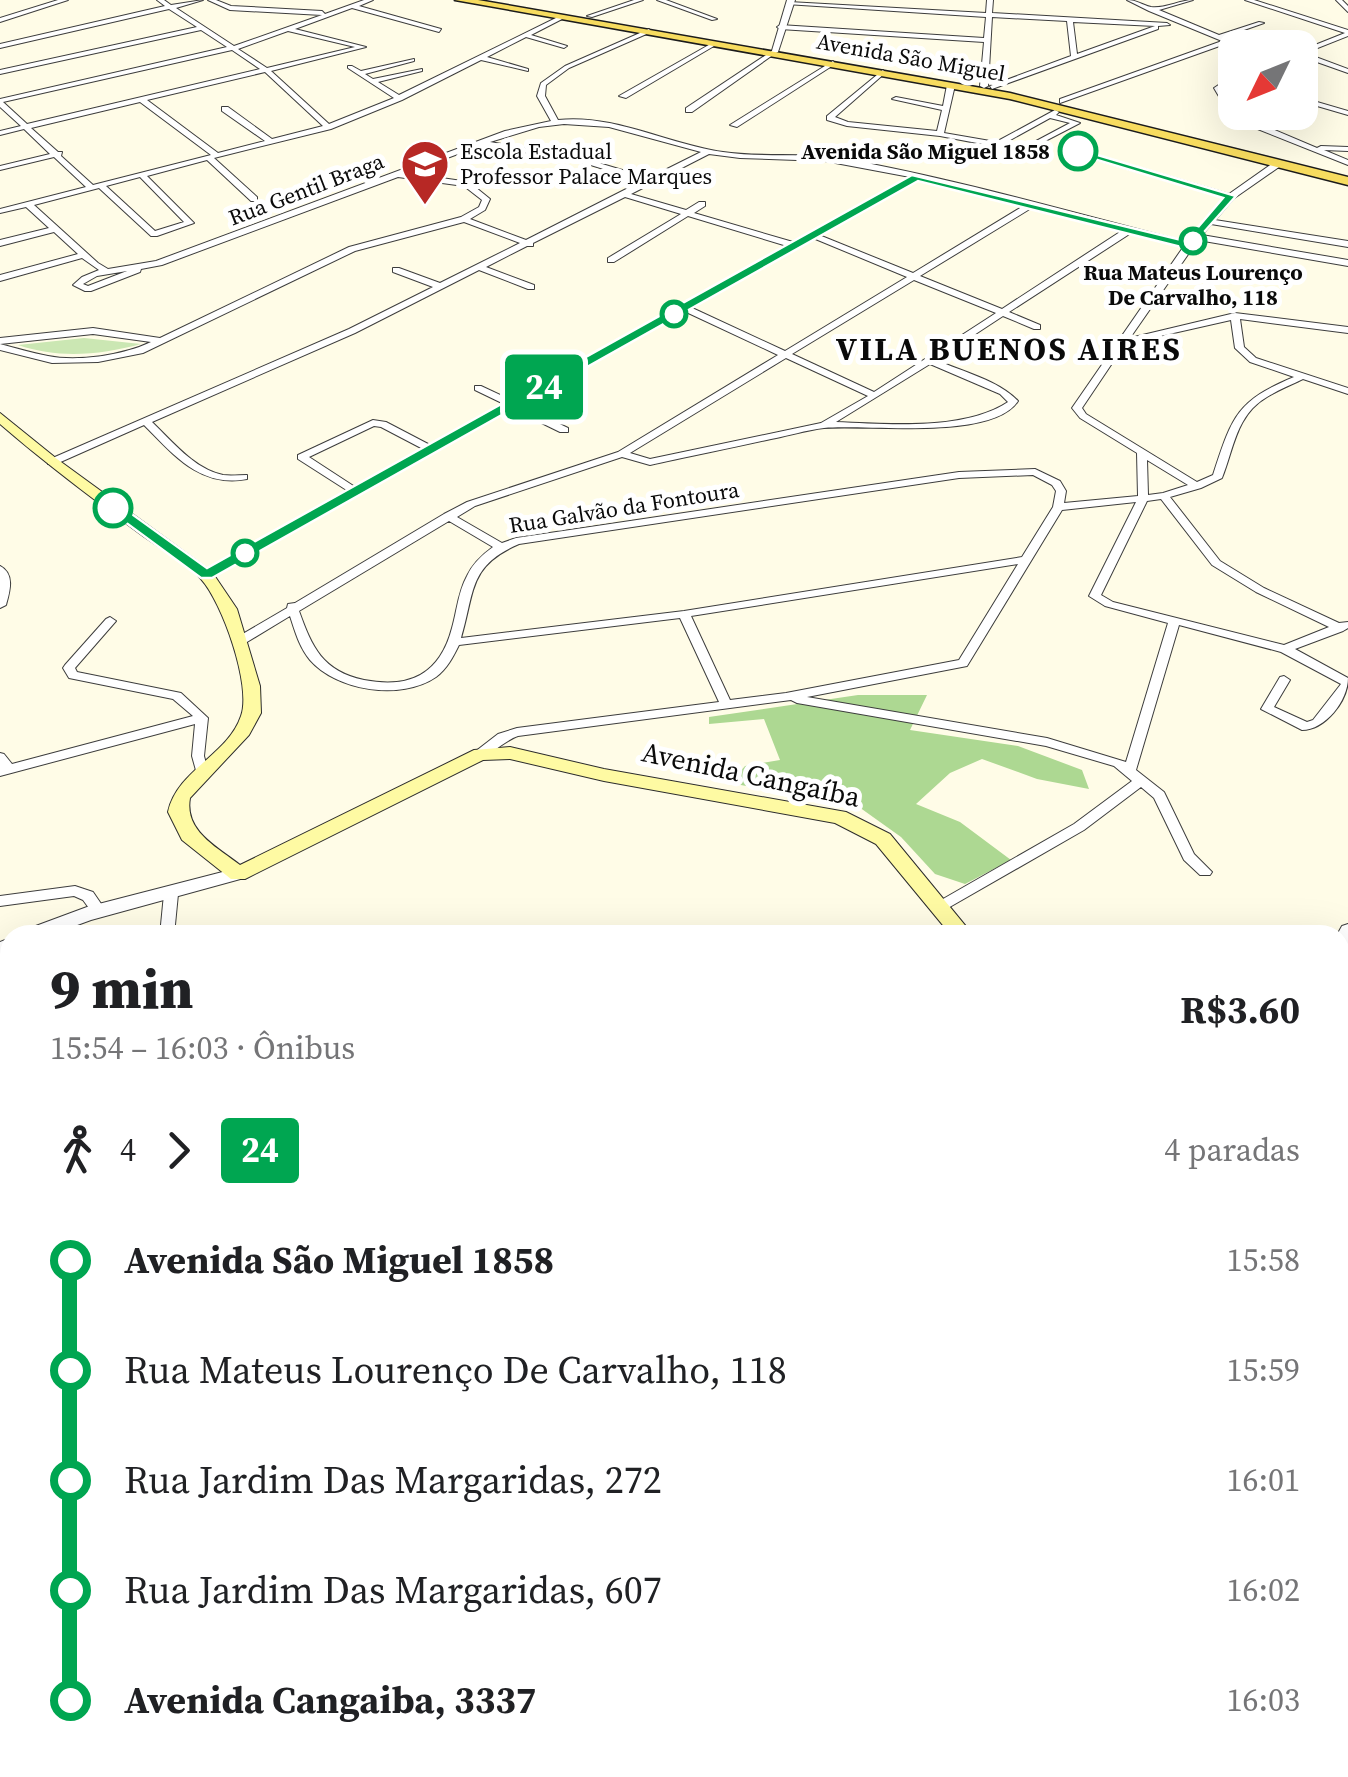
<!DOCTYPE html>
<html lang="pt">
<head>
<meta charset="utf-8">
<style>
  body { margin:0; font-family:"Source Serif 4",serif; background:#f2f2f2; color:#202124; height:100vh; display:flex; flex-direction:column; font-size:38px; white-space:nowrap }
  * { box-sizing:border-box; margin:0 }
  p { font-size:32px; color:#757577 }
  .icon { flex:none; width:55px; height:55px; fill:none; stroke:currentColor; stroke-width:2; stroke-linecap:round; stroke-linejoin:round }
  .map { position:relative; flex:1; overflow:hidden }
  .details { position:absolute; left:0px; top:925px; width:1350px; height:852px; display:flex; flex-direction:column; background:#fff; border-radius:30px 30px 0 0; box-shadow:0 10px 40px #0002 }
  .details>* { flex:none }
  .badge { padding:0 20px; border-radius:8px; font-size:35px; line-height:65px }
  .needle { width:65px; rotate:227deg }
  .controls { position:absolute; left:1218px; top:30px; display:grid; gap:20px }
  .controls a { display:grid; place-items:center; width:100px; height:100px; border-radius:20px; background:#fff; box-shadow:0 10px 40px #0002; font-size:50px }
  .map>.badge { position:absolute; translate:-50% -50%; box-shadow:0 0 0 5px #fff }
  .legs { display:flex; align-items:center; gap:15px; height:110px; padding:0 50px; font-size:32px }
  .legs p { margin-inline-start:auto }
  .headline { display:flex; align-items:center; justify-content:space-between; height:170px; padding:0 50px }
  h1 { font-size:55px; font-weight:800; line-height:75px }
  ul { padding:0 50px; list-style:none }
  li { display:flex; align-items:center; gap:35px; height:110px; font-size:38px }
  li i { display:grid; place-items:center; width:15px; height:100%; margin:0 12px; background:currentColor }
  li i::after { content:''; width:25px; height:25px; margin:-12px; border:8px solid; border-radius:50%; background:#fff }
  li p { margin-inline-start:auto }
  li:first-child i { background:linear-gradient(#0000 50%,currentColor 0) }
  li:last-child i { background:linear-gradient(currentColor 50%,#0000 0) }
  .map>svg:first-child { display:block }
</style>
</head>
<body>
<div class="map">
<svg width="1348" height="1777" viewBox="0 0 1348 1777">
  <rect width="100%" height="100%" fill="#fffce7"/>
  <!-- green -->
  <path fill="#cbe7b3" d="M 84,338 L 141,344 C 100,355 59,359 18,345 Z"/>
  <!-- forest -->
  <polygon fill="#add892" points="858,695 927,695 910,730 1018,746 1082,770 1089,789 1037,779 982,759 950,773 916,804 960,822 1011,860 965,884 935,874 901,837 859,807 730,783 745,766 780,760 764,719 709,724 709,717"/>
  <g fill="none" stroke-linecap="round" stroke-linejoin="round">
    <!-- minor casing -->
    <g stroke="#3d3d3d" stroke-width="2">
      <g id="minor">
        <polygon points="58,0 68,0 0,22 0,18"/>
        <path d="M 157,0 L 164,0 L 171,5 L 203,0 L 176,8 L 234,46 L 322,15 L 230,10 L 208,0 L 216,0 L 231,6 L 322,11 L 325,14 L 364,0 L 373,0 L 359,6 L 441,29 L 439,32 L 352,8 L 295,29 L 366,47 L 271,71 L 329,124 L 394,98 L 348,68 L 348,66 L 352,66 L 361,71 L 414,59 L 414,61 L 365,74 L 373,79 L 422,69 L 422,71 L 378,82 L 399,95 L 562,15 L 564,18 L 531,35 L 567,46 L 564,48 L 526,37 L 487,57 L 528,69 L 528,71 L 481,60 L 402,100 L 331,129 L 214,158 L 257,197 L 257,201 L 251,201 L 207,160 L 147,176 L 194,223 L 157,236 L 151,236 L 99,188 L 34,205 L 98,263 L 108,269 L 156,261 L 505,131 L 551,121 L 537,96 L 541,83 L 565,66 L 649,29 L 651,32 L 569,68 L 546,85 L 545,96 L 558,120 C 615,114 667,144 723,152 C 763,158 804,152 845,159 C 961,180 1073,213 1187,242 L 1225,198 L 1075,153 L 1075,149 L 1229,194 L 1273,163 L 1279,163 L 1279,167 L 1233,199 L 1215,220 L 1348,241 L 1348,247 L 1211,224 L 1202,235 L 1348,260 L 1348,266 L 1198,240 L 1130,338 L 1235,313 L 1348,327 L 1348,333 L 1240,319 L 1244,347 L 1256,358 L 1348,388 L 1348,394 L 1303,379 C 1291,385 1278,390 1267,397 C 1236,415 1234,448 1222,478 L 1201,488 L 1170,497 L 1220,561 L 1264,588 L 1339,623 L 1348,622 L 1348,628 L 1343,631 L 1295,649 L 1348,678 C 1348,701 1325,730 1302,730 L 1261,709 L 1280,677 L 1284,676 L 1290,680 L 1274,707 L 1307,722 L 1313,720 L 1341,684 L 1281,652 L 1179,625 L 1136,770 L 1164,792 L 1194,854 L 1212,872 L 1210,875 L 1200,875 L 1184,860 L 1154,798 L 1141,787 L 1084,830 L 941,912 L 936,911 L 934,907 L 936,903 L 1074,824 L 1132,781 L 1114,766 L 1046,746 L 797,703 L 791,700 L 518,736 C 503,741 489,758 476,757 L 474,754 L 476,751 L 498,734 L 517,728 L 719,702 L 680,618 L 459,645 C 453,657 447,669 436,677 C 401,701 337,691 310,660 C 299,647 295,631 290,616 L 242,645 L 234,645 L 234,639 L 287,608 L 288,604 L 295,603 L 444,514 L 467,502 L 618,452 L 778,355 L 684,311 L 518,404 L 568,428 L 568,432 L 560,432 L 511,408 L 210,577 L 202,577 L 202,573 L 348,491 L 298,459 L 298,455 L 373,420 L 386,422 L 430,445 L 504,404 L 475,390 L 475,386 L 481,386 L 511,400 L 787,246 L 688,216 L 614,262 L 608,262 L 608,258 L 681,214 L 625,197 L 533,243 L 533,246 L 527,246 L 486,267 L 534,285 L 534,289 L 528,289 L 479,270 L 355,333 L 152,422 C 172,441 194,469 223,475 C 231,476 239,475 247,475 L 247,479 C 200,488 174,455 144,425 L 56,464 L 48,464 L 48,460 L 349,329 L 433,287 L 393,272 L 393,268 L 399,268 L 440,283 L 520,243 L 464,222 L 355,251 L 143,353 L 98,362 L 52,363 L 0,350 L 0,344 C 16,348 32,353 48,356 C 78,362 124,355 151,342 L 93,334 L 0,344 L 0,338 L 93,328 L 160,338 L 349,247 L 461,217 L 479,207 L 482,200 L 464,186 L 398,177 L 162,265 L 141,269 L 140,272 L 91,291 L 85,291 L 73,285 L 82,277 L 99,270 L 82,258 L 0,281 L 0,275 L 78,254 L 54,232 L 0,246 L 0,240 L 49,228 L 26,207 L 0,213 L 0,209 L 86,187 L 54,157 L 0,170 L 0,166 L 50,154 L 24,129 L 0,135 L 0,131 L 21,126 L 0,107 L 0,99 L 227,47 L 201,30 L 0,74 L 0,70 L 197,27 L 169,9 L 0,48 L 0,44 L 165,6 ZM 288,31 L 355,47 L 267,68 L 238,49 ZM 232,50 L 260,69 L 27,124 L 3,102 ZM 265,72 L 323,126 L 272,139 L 228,107 L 222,107 L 222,111 L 265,141 L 218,153 L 147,100 ZM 140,102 L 211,155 L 93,185 L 61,156 L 62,152 L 58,152 L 31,128 ZM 564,124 L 609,127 L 701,152 L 649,178 L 582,158 L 490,142 L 539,127 ZM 482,145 L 581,162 L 642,181 L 526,240 L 470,219 L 485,210 L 490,199 L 469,182 L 407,173 ZM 709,154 L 740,158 L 825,161 L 910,177 L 793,242 L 694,213 L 705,206 L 705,202 L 699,202 L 686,210 L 631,194 ZM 140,177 L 184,222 L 155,231 L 106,186 ZM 918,179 L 1025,205 L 913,273 L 819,235 ZM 1033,207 L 1123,230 L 1002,309 L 920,276 ZM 1131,233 L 1184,246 L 1072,408 L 1080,418 L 1137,453 L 1138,496 L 1064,503 L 1066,491 L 1060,481 L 1035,469 L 959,472 L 516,538 L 502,543 L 457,517 L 475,506 L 622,457 L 650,465 C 690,456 731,448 771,439 C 788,436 806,430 824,428 C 866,424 992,441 1018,401 C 998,380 963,372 936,360 L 1003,316 L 1034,329 L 1040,329 L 1040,325 L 1009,312 ZM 813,238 L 907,277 L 785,351 L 690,307 ZM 127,271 L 88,286 L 83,284 L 97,276 ZM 914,280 L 996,313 L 874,392 L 792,354 ZM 1231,320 L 1235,348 L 1250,362 L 1294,377 C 1236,401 1232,417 1213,475 L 1197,482 L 1086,414 L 1082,408 L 1125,344 ZM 786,358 L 868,396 L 821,423 L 650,459 L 630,453 ZM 930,364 L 1000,394 L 1008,402 C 964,431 888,424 836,422 ZM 374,426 L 381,427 L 423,449 L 355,487 L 309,457 ZM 1147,460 L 1188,485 L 1163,493 L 1148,495 ZM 1033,475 L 1052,485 L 1056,491 L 1053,507 L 1022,557 L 684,611 L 461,638 C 475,591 468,566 519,544 L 959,478 ZM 1161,499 L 1212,565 L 1256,592 L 1329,627 L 1284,645 L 1113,602 L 1101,595 L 1147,501 ZM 1136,502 L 1089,596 L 1105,606 L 1168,623 L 1126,762 L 1047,738 L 807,697 L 967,666 L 1062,510 ZM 449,521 L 493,547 C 482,555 473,563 467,576 C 458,592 457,611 452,628 C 440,674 410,689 364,680 C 322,671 312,647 299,611 ZM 1018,564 L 959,660 L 786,693 L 730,700 L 691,616 Z"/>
        <polygon points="634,0 643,0 592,17 587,16"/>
        <polygon points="657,0 666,0 717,19 712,20"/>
        <path d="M 987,0 L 993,0 L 992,13 L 1167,23 L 1170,25 L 1158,26 L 1158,29 L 992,89 L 990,86 L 1071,56 L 1067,21 L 992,17 L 988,86 L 984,88 L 980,86 L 984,42 L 780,29 L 777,27 L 780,25 L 984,38 L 986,17 L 786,4 L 789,2 L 986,13 ZM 1073,22 L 1155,26 L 1077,54 Z"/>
        <path d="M 1127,0 C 1137,0 1142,5 1151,7 C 1164,9 1180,0 1193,0 L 1159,10 L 1219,35 L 1259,22 L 1264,23 L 1224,37 L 1248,48 L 1238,48 L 1228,43 L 1060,103 L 1060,99 L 1222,41 L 1149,11 Z"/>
        <polygon points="1245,0 1254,0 1348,30 1348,36 1305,53 1348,69 1348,73 1300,56 1300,51 1345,33"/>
        <polygon points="1336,0 1342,0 1348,6 1348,12"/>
        <polygon points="714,42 719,43 626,98 619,96"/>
        <polygon points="772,51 777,52 692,112 686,112 686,108"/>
        <polygon points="833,61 835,64 737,127 730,125"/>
        <path d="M 883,70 L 885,73 L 835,117 L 848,122 L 937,131 L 942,110 L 892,99 L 896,97 L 943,106 L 947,85 L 951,83 L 955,85 L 944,133 L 996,142 L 1055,110 L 1059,112 L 1056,115 L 1080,123 L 1024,152 L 940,136 L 847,126 L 827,120 L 827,116 ZM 1050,118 L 1070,123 L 1023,148 L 1003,144 Z"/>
        <polygon points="1235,74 1235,79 1222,89 1235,108 1235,112 1240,112 1251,120 1317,148 1321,146 1348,147 1348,151 1324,150 1348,160 1348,165 1245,124 1227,110 1214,88"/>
        <polygon points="1300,97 1348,111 1348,115 1300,101"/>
        <path d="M 0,566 C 15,574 10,591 6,605 L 0,608 Z"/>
        <polygon points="110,617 116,621 75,668 77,672 181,693 208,718 204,756 208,771 207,774 197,774 192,756 195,724 0,776 0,753 4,754 12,764 193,716 173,699 69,678 63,668 65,665 106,619"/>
        <polygon points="75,886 93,892 106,911 104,915 94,915 83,900 74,896 0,906 0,896"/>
        <polygon points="171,889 178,894 174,935 160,935 164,894"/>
        <polygon points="1340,1082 1348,1086 1348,1103 1340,1099"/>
        <polygon points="0,1569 10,1574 10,1595 0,1590"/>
        <rect x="0" y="1688" width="10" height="20"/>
        <polygon points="1340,1705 1348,1709 1348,1744 1340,1740"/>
        <polygon points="639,1768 661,1768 657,1777 635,1777"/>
        <polygon points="932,1768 954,1768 950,1777 928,1777"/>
        <polygon points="960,1768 982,1768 978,1777 956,1777"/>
        <polygon points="1221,1768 1242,1768 1241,1777 1219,1777"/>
      </g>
    </g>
    <!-- tertiary casing -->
    <g stroke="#3d3d3d" stroke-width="2">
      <g id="tertiary">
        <polygon points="787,0 795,0 778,52 771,54"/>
        <polygon points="238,868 244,870 247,874 244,878 91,920 50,935 22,935 25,930 87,907"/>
        <polygon points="1348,924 1348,947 1340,952 1340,935 1337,935 1342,926"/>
        <polygon points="10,938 10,952 0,956 0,942"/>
      </g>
    </g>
    <!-- secondary casing -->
    <g stroke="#2c2c2c" stroke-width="2">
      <g id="secondary">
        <path d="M 0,413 L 57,459 L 212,572 L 237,609 L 260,686 L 261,713 L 249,735 L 190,798 C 184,831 217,847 240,865 L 474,750 L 510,747 L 604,769 L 846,812 L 890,834 L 973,935 L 951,935 L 876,844 L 835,823 L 604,781 L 510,759 L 483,760 L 245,879 L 231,879 L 182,840 L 168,812 C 177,770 228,755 241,716 C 252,686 222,602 201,579 C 185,561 159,548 139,533 C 92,498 45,463 0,424 Z"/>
        <polygon points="1340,1355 1348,1358 1348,1387 1340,1384"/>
      </g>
    </g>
    <!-- primary casing -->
    <g stroke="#1b1b1b" stroke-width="3">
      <polygon id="primary" points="455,0 478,0 1010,93 1348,177 1348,185 1010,99"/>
    </g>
    <!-- minor -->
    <use href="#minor" fill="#fff" fill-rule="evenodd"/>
    <!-- tertiary -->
    <use href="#tertiary" fill="#fff" fill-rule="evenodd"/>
    <!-- secondary -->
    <use href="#secondary" fill="#fefaa3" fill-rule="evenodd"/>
    <!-- primary -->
    <use href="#primary" fill="#f7dc5f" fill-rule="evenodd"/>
  </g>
  <!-- line-1 -->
  <polygon fill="#00a651" stroke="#fff" stroke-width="2.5" points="1074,148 1236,196 1189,249 918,181 212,578 201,578 106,508 118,504 207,568 912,175 1186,241 1223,198 1074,153"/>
  <!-- icons -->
  <defs>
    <g id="school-pin" transform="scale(2.5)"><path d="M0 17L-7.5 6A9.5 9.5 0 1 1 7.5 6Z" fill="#b72825" stroke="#fff"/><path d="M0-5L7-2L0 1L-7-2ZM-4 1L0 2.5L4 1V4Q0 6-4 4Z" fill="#fff"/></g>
  </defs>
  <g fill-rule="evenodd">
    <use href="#school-pin" x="425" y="164"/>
  </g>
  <!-- markers -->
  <g fill="#fff" stroke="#00a651" stroke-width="5">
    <circle cx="1078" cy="151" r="18"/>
    <circle cx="1193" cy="241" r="12"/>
    <circle cx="674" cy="314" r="12"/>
    <circle cx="113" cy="508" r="18"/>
    <circle cx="245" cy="553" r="12"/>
  </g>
  <g text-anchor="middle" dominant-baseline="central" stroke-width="10" stroke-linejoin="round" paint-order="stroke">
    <!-- far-street labels -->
    <g font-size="22" fill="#0a0a0a" stroke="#fff">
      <text transform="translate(911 57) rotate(10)">Avenida São Miguel</text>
      <text transform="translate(306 189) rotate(-21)">Rua Gentil Braga</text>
      <text transform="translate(624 507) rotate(-9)">Rua Galvão da Fontoura</text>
    </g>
    <!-- far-poi labels -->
    <g font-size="22" fill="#0a0a0a" stroke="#fff" text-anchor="start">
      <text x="460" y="151">Escola Estadual<tspan x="460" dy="25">Professor Palace Marques</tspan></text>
    </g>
    <!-- far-stop labels -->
    <g font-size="22" font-weight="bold" fill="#0a0a0a" stroke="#fff" text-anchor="end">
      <text x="1050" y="151">Avenida São Miguel 1858</text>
      <text x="1193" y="272" text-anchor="middle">Rua Mateus Lourenço<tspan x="1193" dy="25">De Carvalho, 118</tspan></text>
    </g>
    <!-- street labels -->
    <g font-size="28" fill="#0a0a0a" stroke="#fff">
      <text transform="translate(751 774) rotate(12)">Avenida Cangaíba</text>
    </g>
    <!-- far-district labels -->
    <g font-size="32" font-weight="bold" letter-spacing="2.5" fill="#0a0a0a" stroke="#fff">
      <text x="1009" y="349">VILA BUENOS AIRES</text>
    </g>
  </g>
</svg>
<div class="controls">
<a><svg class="needle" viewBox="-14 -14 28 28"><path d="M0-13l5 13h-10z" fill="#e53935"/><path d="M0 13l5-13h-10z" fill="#757577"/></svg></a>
</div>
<b class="badge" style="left:544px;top:387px;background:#00a651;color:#fff">24</b>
<section class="details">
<div class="headline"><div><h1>9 min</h1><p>15:54 – 16:03 · Ônibus</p></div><b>R$3.60</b></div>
<div class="legs"><svg class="icon" aria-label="walk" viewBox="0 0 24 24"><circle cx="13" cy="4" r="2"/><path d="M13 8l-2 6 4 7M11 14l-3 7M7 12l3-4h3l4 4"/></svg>4<svg class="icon" aria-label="forward" viewBox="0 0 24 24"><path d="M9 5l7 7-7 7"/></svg><b class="badge" style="background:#00a651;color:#fff">24</b><p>4 paradas</p></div>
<ul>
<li><i style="color:#00a651"></i><b>Avenida São Miguel 1858</b><p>15:58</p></li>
<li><i style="color:#00a651"></i><span>Rua Mateus Lourenço De Carvalho, 118</span><p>15:59</p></li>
<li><i style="color:#00a651"></i><span>Rua Jardim Das Margaridas, 272</span><p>16:01</p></li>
<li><i style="color:#00a651"></i><span>Rua Jardim Das Margaridas, 607</span><p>16:02</p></li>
<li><i style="color:#00a651"></i><b>Avenida Cangaiba, 3337</b><p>16:03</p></li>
</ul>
</section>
</div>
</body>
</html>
